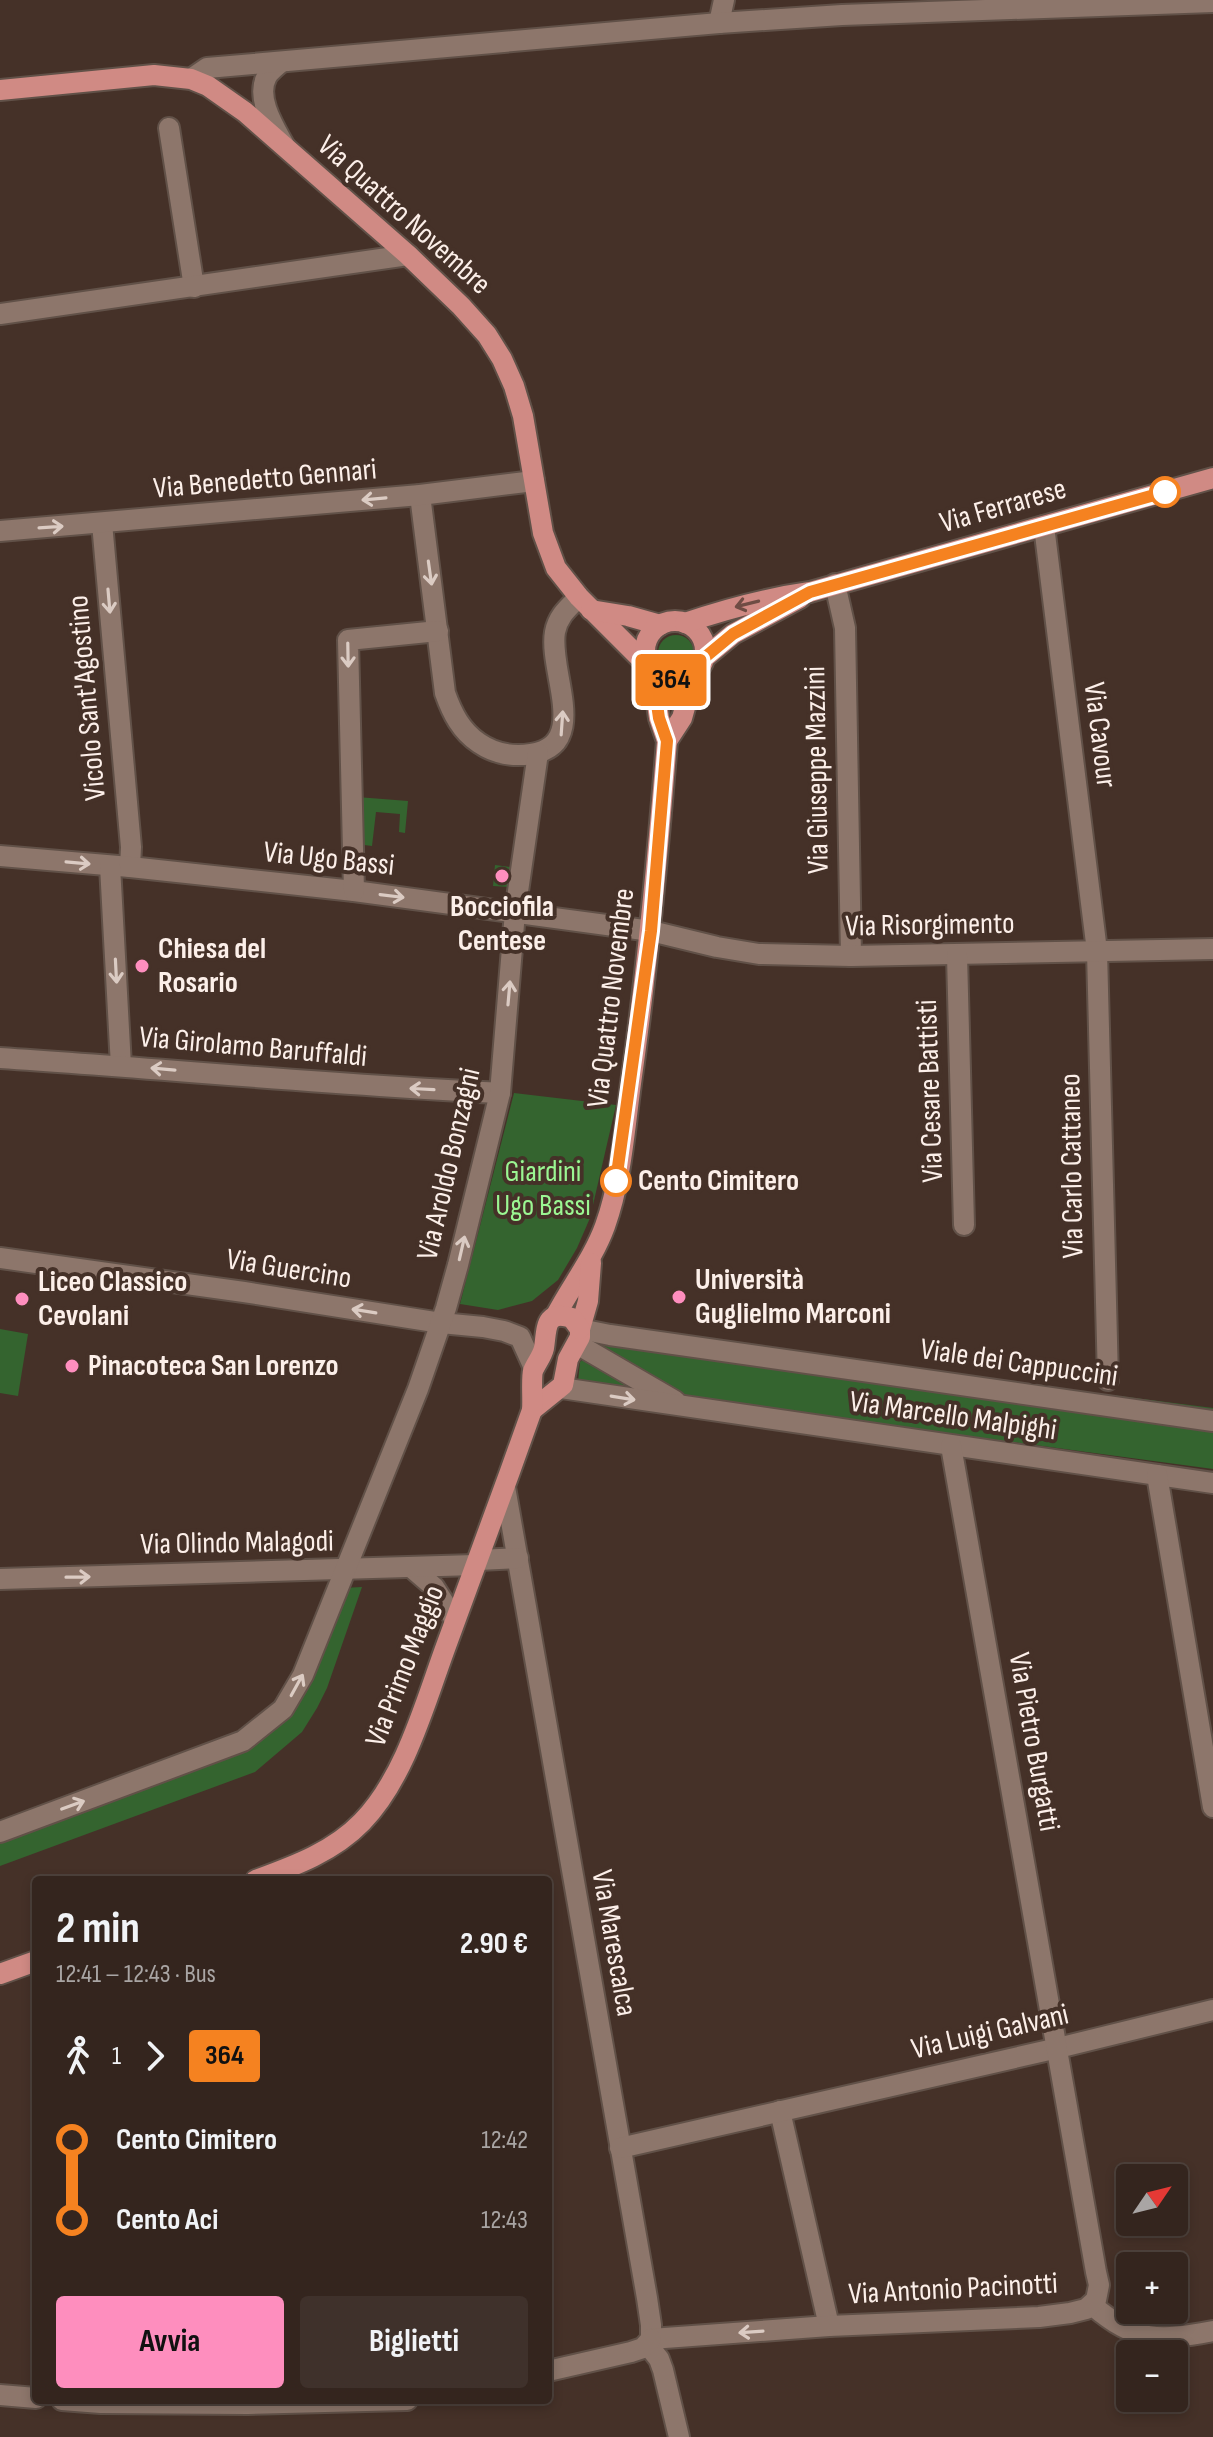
<!DOCTYPE html>
<html lang="it">
<head>
<meta charset="utf-8">
<style>
  body { margin:0; font-family:"Sofia Sans Condensed",sans-serif; background:#3f312b; color:#f1f3f6; height:100vh; display:flex; flex-direction:column; font-size:30px; white-space:nowrap }
  * { box-sizing:border-box; margin:0 }
  p { font-size:26px; color:#a9a5a4 }
  .icon { flex:none; width:44px; height:44px; fill:none; stroke:currentColor; stroke-width:2; stroke-linecap:round; stroke-linejoin:round }
  .map { position:relative; flex:1; overflow:hidden }
  .drawer { position:absolute; left:32px; top:1876px; width:520px; height:528px; display:flex; flex-direction:column; background:#34251e; border-radius:8px; box-shadow:0 4px 12px #0003,0 0 0 2px #4e423c }
  .drawer>* { flex:none }
  .badge { padding:0 16px; border-radius:6px; font-size:28px; line-height:52px }
  .needle { width:52px; rotate:55deg }
  .buttons { position:absolute; left:1116px; top:2164px; display:grid; gap:16px }
  .buttons a { display:grid; place-items:center; width:72px; height:72px; border-radius:8px; background:#34251e; box-shadow:0 4px 12px #0003,0 0 0 2px #4e423c; font-size:40px }
  .map>.badge { position:absolute; translate:-50% -50%; box-shadow:0 0 0 4px #fff }
  .legs { display:flex; align-items:center; gap:12px; height:88px; padding:0 24px; font-size:26px }
  .legs p { margin-inline-start:auto }
  .summary { display:flex; align-items:center; justify-content:space-between; height:136px; padding:0 24px }
  h1 { font-size:44px; font-weight:700; line-height:60px }
  .button { display:flex; gap:16px; margin-top:auto; padding:16px 24px }
  .button a { flex:1; height:92px; border-radius:8px; background:#fe8ebe; color:#111; font-size:32px; font-weight:700; line-height:92px; text-align:center }
  .button a+a { background:#3f312b; color:#f1f3f6 }
  ul { padding:0 24px; list-style:none }
  li { display:flex; align-items:center; gap:28px; height:80px; font-size:30px }
  li i { display:grid; place-items:center; width:12px; height:100%; margin:0 10px; background:currentColor }
  li i::after { content:''; width:20px; height:20px; margin:-10px; border:6px solid; border-radius:50%; background:#34251e }
  li p { margin-inline-start:auto }
  li:first-child i { background:linear-gradient(#0000 50%,currentColor 0) }
  li:last-child i { background:linear-gradient(currentColor 50%,#0000 0) }
  .map>svg:first-child { display:block }
</style>
</head>
<body>
<div class="map">
<svg width="1213" height="2437" viewBox="0 0 1213 2437">
  <rect width="100%" height="100%" fill="#453128"/>
  <!-- green -->
  <g fill="#34642f">
    <circle cx="676" cy="653" r="18"/>
    <polygon points="357,797 408,801 405,833 399,832 400,814 376,812 372,846 356,844"/>
    <polygon points="495,865 511,867 509,887 493,886"/>
    <polygon points="514,1093 616,1105 590,1218 577,1248 558,1280 532,1301 498,1310 460,1304"/>
    <polygon points="603,1323 892,1367 1213,1408 1213,1469 678,1397 597,1346"/>
    <polygon points="0,1329 28,1334 18,1396 0,1393"/>
    <polygon points="586,1356 647,1389 578,1382 580,1362"/>
    <polygon points="362,1587 327,1688 317,1708 302,1732 255,1772 0,1866 0,1842 248,1750 294,1709 343,1588"/>
  </g>
  <g fill="none" stroke-linecap="round" stroke-linejoin="round">
    <!-- minor casing -->
    <g stroke="#615148" stroke-width="24">
      <g id="minor">
        <polyline points="719,23 724,0"/>
        <path d="M 281,62 C 277,66 270,71 267,76 C 255,97 274,127 284,145"/>
        <polyline points="191,79 207,68 719,23 842,15 1213,2"/>
        <polyline points="169,128 194,287"/>
        <polyline points="0,314 408,255"/>
        <path d="M 420,495 L 445,693 C 452,713 461,731 479,743 C 495,754 512,757 531,754 C 591,745 548,671 555,632 C 558,616 568,608 579,597"/>
        <polyline points="102,523 131,847 130,867"/>
        <polyline points="1044,526 1097,951 1108,1380"/>
        <polyline points="0,531 420,495 534,481"/>
        <polyline points="835,584 845,628 851,956"/>
        <polyline points="0,856 130,867 354,891 651,931 717,947 759,954 851,956 1213,949"/>
        <polyline points="110,866 121,1066"/>
        <polyline points="354,891 348,640 438,631"/>
        <polyline points="957,955 964,1225"/>
        <path d="M 0,1058 C 167,1069 333,1085 500,1093"/>
        <polyline points="0,1258 244,1292 441,1323 483,1327 504,1331 520,1337 534,1368"/>
        <polyline points="580,1329 610,1335 1213,1421"/>
        <polyline points="577,1344 675,1401"/>
        <polyline points="561,1388 1213,1483"/>
        <polyline points="1157,1475 1213,1807"/>
        <polyline points="505,1487 647,2298 651,2325 651,2339"/>
        <polyline points="478,1560 518,1558"/>
        <polyline points="412,1568 434,1587 455,1620"/>
        <polyline points="0,1579 475,1565"/>
        <polyline points="0,1832 243,1741 283,1709 303,1675 418,1389 446,1308 458,1265 500,1093 515,912 538,753"/>
        <polyline points="780,2111 829,2326"/>
        <polyline points="620,2148 1058,2048 1213,2010"/>
        <path d="M 1092,2305 C 1137,2343 1158,2341 1213,2331"/>
        <polyline points="651,2339 829,2326 1039,2317 1070,2313 1086,2309 1096,2300 1099,2285 1096,2272 951,1446"/>
        <polyline points="647,2344 659,2359 663,2370 679,2437"/>
        <polyline points="548,2371 631,2352 643,2348 651,2339"/>
        <polyline points="0,2395 36,2398"/>
        <polyline points="62,2400 101,2403 248,2404 407,2400"/>
      </g>
    </g>
    <!-- major casing -->
    <g stroke="#615148" stroke-width="24">
      <g id="major">
        <path d="M 0,90 L 154,75 L 191,79 L 208,86 L 245,112 L 408,255 L 461,306 L 487,335 L 502,359 L 514,386 L 523,416 L 543,533 L 556,568 L 579,597 L 652,670 L 659,718 L 667,741 C 658,853 648,964 632,1076 C 625,1125 622,1179 605,1226 C 593,1259 571,1286 555,1317"/>
        <polyline points="591,610 628,616 660,625"/>
        <circle cx="675" cy="651" r="30"/>
        <path d="M 685,623 C 726,609 767,598 810,592 L 1213,478"/>
        <polyline points="704,658 733,634 800,598"/>
        <polyline points="667,741 682,718 694,675"/>
        <polyline points="532,1410 563,1385 568,1359 580,1337 580,1329 588,1301 591,1263"/>
        <path d="M 256,1880 C 294,1866 333,1852 362,1822 C 405,1778 425,1703 446,1646 C 475,1568 504,1489 532,1410 C 533,1401 531,1378 533,1371 C 536,1363 542,1357 544,1348 C 547,1329 544,1309 572,1318 L 580,1329"/>
        <polyline points="0,1974 36,1961"/>
      </g>
    </g>
    <!-- minor -->
    <use href="#minor" stroke="#8d766b" stroke-width="20"/>
    <!-- major -->
    <use href="#major" stroke="#d08a84" stroke-width="20"/>
  </g>
  <!-- one-way arrows -->
  <defs><path id="oneway-shaft" d="M-6 0H5M1.5-3L5.5 0L1.5 3" fill="none" stroke-width="1.6" stroke-linecap="round" stroke-linejoin="round" transform="scale(2)"/></defs>
  <g stroke="#dbcbc3">
    <use href="#oneway-shaft" transform="translate(374 499) rotate(175)"/>
    <use href="#oneway-shaft" transform="translate(51 527) rotate(-4)"/>
    <use href="#oneway-shaft" transform="translate(430 573) rotate(82)"/>
    <use href="#oneway-shaft" transform="translate(109 601) rotate(85)"/>
    <use href="#oneway-shaft" transform="translate(348 655) rotate(89)"/>
    <use href="#oneway-shaft" transform="translate(562 723) rotate(-86)"/>
    <use href="#oneway-shaft" transform="translate(78 863) rotate(5)"/>
    <use href="#oneway-shaft" transform="translate(392 896) rotate(7)"/>
    <use href="#oneway-shaft" transform="translate(116 971) rotate(87)"/>
    <use href="#oneway-shaft" transform="translate(509 993) rotate(-85)"/>
    <use href="#oneway-shaft" transform="translate(163 1069) rotate(-175)"/>
    <use href="#oneway-shaft" transform="translate(422 1089) rotate(-177)"/>
    <use href="#oneway-shaft" transform="translate(462 1248) rotate(-77)"/>
    <use href="#oneway-shaft" transform="translate(364 1311) rotate(-171)"/>
    <use href="#oneway-shaft" transform="translate(623 1398) rotate(9)"/>
    <use href="#oneway-shaft" transform="translate(78 1577) rotate(-1)"/>
    <use href="#oneway-shaft" transform="translate(297 1685) rotate(-61)"/>
    <use href="#oneway-shaft" transform="translate(73 1805) rotate(-20)"/>
    <use href="#oneway-shaft" transform="translate(751 2332) rotate(176)"/>
  </g>
  <use stroke="#6f4c44" href="#oneway-shaft" transform="translate(747 604) rotate(166)"/>
  <g fill="none" stroke-linecap="round" stroke-linejoin="round">
    <!-- line-1 casing -->
    <g stroke="#fff" stroke-width="18">
      <polyline id="line-1" points="616,1181 651,931 667,741 659,718 652,670 667,680 685,679 694,675 700,667 704,658 733,634 810,592 1165,492"/>
    </g>
    <!-- line-1 -->
    <use href="#line-1" stroke="#f58220" stroke-width="12"/>
  </g>
  <!-- markers -->
  <g fill="#fff" stroke="#f58220" stroke-width="4">
    <circle cx="1165" cy="492" r="14"/>
    <circle cx="616" cy="1181" r="14"/>
  </g>
  <g fill="#fe8ebe" stroke="#453128" stroke-width="3">
    <circle cx="502" cy="876" r="8"/>
    <circle cx="142" cy="966" r="8"/>
    <circle cx="679" cy="1297" r="8"/>
    <circle cx="22" cy="1299" r="8"/>
    <circle cx="72" cy="1366" r="8"/>
  </g>
  <g text-anchor="middle" dominant-baseline="central" stroke-width="8" stroke-linejoin="round" paint-order="stroke">
    <!-- street labels -->
    <g font-size="30" fill="#fcefe9" stroke="#453128">
      <text transform="translate(404 215) rotate(42)">Via Quattro Novembre</text>
      <text transform="translate(265 479) rotate(-5)">Via Benedetto Gennari</text>
      <text transform="translate(1003 506) rotate(-16)">Via Ferrarese</text>
      <text transform="translate(87 698) rotate(-95)">Vicolo Sant'Agostino</text>
      <text transform="translate(1100 735) rotate(83)">Via Cavour</text>
      <text transform="translate(817 770) rotate(-91)">Via Giuseppe Mazzini</text>
      <text transform="translate(329 859) rotate(6)">Via Ugo Bassi</text>
      <text transform="translate(930 925) rotate(-1)">Via Risorgimento</text>
      <text transform="translate(611 998) rotate(-83)">Via Quattro Novembre</text>
      <text transform="translate(253 1047) rotate(5)">Via Girolamo Baruffaldi</text>
      <text transform="translate(930 1091) rotate(-92)">Via Cesare Battisti</text>
      <text transform="translate(449 1164) rotate(-77)">Via Aroldo Bonzagni</text>
      <text transform="translate(1072 1166) rotate(-91)">Via Carlo Cattaneo</text>
      <text transform="translate(289 1269) rotate(9)">Via Guercino</text>
      <text transform="translate(1019 1363) rotate(8)">Viale dei Cappuccini</text>
      <text transform="translate(953 1416) rotate(8)">Via Marcello Malpighi</text>
      <text transform="translate(237 1543) rotate(-1)">Via Olindo Malagodi</text>
      <text transform="translate(405 1666) rotate(-69)">Via Primo Maggio</text>
      <text transform="translate(1034 1742) rotate(80)">Via Pietro Burgatti</text>
      <text transform="translate(614 1943) rotate(80)">Via Marescalca</text>
      <text transform="translate(990 2032) rotate(-13)">Via Luigi Galvani</text>
      <text transform="translate(953 2289) rotate(-3)">Via Antonio Pacinotti</text>
    </g>
    <!-- poi labels -->
    <g font-size="30" font-weight="bold" fill="#fcefe9" stroke="#453128" text-anchor="start">
      <text x="502" y="907" text-anchor="middle">Bocciofila<tspan x="502" dy="34">Centese</tspan></text>
      <text x="158" y="949">Chiesa del<tspan x="158" dy="34">Rosario</tspan></text>
      <text x="695" y="1280">Università<tspan x="695" dy="34">Guglielmo Marconi</tspan></text>
      <text x="38" y="1282">Liceo Classico<tspan x="38" dy="34">Cevolani</tspan></text>
      <text x="88" y="1366">Pinacoteca San Lorenzo</text>
    </g>
    <!-- park labels -->
    <g font-size="30" fill="#9bf692" stroke="#453128">
      <text x="543" y="1172">Giardini<tspan x="543" dy="34">Ugo Bassi</tspan></text>
    </g>
    <!-- stop labels -->
    <g font-size="30" font-weight="bold" fill="#fcefe9" stroke="#453128" text-anchor="start">
      <text x="638" y="1181">Cento Cimitero</text>
    </g>
  </g>
</svg>
<div class="buttons">
<a><svg class="needle" viewBox="-14 -14 28 28"><path d="M0-13l5 13h-10z" fill="#e53935"/><path d="M0 13l5-13h-10z" fill="#a9a5a4"/></svg></a>
<a>+</a>
<a>−</a>
</div>
<b class="badge" style="left:671px;top:680px;background:#f58220;color:#111">364</b>
<section class="drawer">
<div class="summary"><div><h1>2 min</h1><p>12:41 – 12:43 · Bus</p></div><b>2.90 €</b></div>
<div class="legs"><svg class="icon" aria-label="walk" viewBox="0 0 24 24"><circle cx="13" cy="4" r="2"/><path d="M13 8l-2 6 4 7M11 14l-3 7M7 12l3-4h3l4 4"/></svg>1<svg class="icon" aria-label="forward" viewBox="0 0 24 24"><path d="M9 5l7 7-7 7"/></svg><b class="badge" style="background:#f58220;color:#111">364</b></div>
<ul>
<li><i style="color:#f58220"></i><b>Cento Cimitero</b><p>12:42</p></li>
<li><i style="color:#f58220"></i><b>Cento Aci</b><p>12:43</p></li>
</ul>
<div class="button"><a>Avvia</a><a>Biglietti</a></div>
</section>
</div>
</body>
</html>
